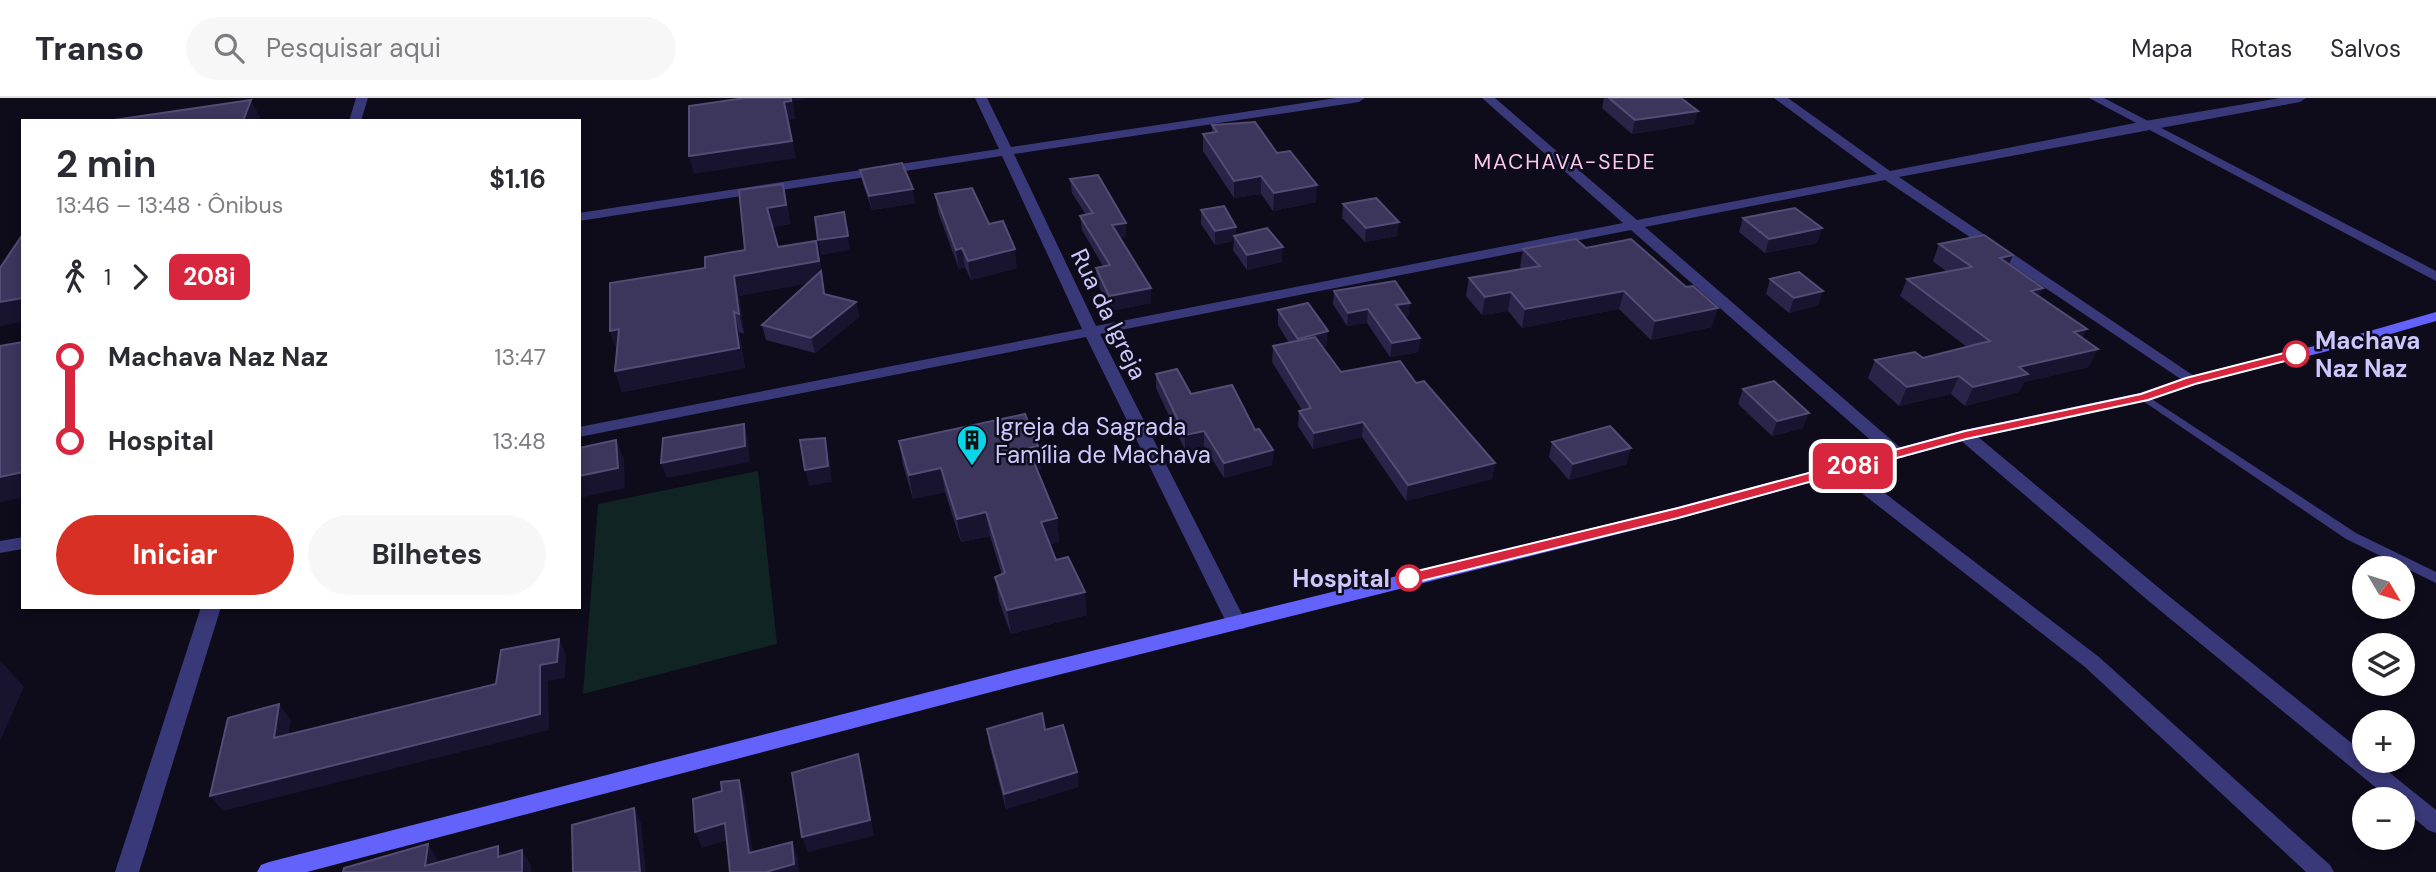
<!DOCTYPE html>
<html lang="pt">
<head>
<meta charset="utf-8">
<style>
  body { margin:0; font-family:"DM Sans",sans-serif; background:#f7f7f7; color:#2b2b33; height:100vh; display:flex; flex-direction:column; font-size:26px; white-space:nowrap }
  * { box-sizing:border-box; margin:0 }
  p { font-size:23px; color:#7c7c81 }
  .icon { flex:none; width:38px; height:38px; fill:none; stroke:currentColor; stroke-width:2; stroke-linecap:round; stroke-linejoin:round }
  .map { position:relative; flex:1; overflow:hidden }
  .panel { position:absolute; left:21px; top:21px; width:560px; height:490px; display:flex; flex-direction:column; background:#fff; border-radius:0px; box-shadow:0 4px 10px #0003 }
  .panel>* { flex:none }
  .badge { padding:0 14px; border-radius:10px; font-size:24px; line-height:46px }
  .needle { width:46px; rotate:128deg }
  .tools { position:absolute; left:2352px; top:458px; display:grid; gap:14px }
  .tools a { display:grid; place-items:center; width:63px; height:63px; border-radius:50%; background:#fff; box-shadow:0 4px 10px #0003; font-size:35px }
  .map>.badge { position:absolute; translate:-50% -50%; box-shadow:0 0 0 4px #fff }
  .legs { display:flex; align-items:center; gap:10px; height:77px; padding:0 35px; font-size:23px }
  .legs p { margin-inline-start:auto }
  .summary { display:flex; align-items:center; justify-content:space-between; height:119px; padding:0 35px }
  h1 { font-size:38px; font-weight:700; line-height:52px }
  .button { display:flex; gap:14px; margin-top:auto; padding:14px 35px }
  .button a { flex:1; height:80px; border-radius:42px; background:#d93025; color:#fff; font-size:28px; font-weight:700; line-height:80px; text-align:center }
  .button a+a { background:#f7f7f7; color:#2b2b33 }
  ul { padding:0 35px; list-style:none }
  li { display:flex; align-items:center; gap:24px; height:84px; font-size:26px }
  li i { display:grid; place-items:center; width:10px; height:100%; margin:0 9px; background:currentColor }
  li i::after { content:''; width:18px; height:18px; margin:-9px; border:5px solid; border-radius:50%; background:#fff }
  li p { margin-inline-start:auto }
  li:first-child i { background:linear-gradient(#0000 50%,currentColor 0) }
  li:last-child i { background:linear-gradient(currentColor 50%,#0000 0) }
  header { display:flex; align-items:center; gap:42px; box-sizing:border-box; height:98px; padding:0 35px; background:#fff; border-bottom:2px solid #e1e1e2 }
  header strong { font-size:33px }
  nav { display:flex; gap:38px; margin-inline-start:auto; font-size:24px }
  .search { width:490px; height:63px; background:#f7f7f7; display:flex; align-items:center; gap:18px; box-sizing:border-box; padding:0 24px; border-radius:38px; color:#7c7c81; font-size:26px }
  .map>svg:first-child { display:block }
</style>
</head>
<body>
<header>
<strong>Transo</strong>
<div class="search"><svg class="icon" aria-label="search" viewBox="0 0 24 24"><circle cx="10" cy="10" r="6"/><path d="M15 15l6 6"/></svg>Pesquisar aqui</div>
<nav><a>Mapa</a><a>Rotas</a><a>Salvos</a></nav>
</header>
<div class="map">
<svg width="2436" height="774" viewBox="0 0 2436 774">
  <rect width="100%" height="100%" fill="#0e0b1b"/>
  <!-- green -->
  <polygon fill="#0f2423" points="758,373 777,546 583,596 598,406"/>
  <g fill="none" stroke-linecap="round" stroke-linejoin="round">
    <!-- service -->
    <polygon fill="#393878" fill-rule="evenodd" points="2144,296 2356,435 2436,474 2436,485 2346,441 2140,301 2138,299 2140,297"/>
    <!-- minor -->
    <g fill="#393878" fill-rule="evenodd">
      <polygon points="975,0 987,0 1011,49 1336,0 1365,0 1359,4 1014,56 1096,228 1623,125 1482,0 1495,0 1637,122 1877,76 1774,0 1788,0 1890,73 2145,23 2280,0 2306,0 2300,4 1899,79 2197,280 2199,283 2191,288 1885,82 1645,129 1903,352 1906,356 1903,360 1891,360 1631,132 1100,236 1247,526 1244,531 1230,531 1227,526 1086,239 579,339 579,329 1082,231 1002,58 579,123 579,115 999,51"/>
      <polygon points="1965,332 1971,333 2165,495 2364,655 2364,663 2375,663 2436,712 2436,735 2428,732 2403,711 2403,702 2391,702 2151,505 1959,341 1957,337 1959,333"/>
      <polygon points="1842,365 1848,367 2099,559 2330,767 2334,774 2306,774 2085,569 1836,375 1833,371"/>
      <polygon points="23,439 23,451 0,455 0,443"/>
    </g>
    <!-- tertiary -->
    <g fill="#393878" fill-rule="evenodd">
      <polygon points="356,0 368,0 361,23 349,23"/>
      <polygon points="2089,0 2104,0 2436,173 2436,183"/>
      <polygon points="201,509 221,509 139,774 115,774"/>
    </g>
    <!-- secondary -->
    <polygon fill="#6362fa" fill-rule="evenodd" points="2436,214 2436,223 2352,247 2197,286 2150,302 1966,342 1678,421 1014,588 307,774 257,774 261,767 269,764 1014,572 1678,409 1965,332 2140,295 2185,280 2342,241"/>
  </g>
  <!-- wall -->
  <g fill="#2b2449">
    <polygon points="1604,0 1681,0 1698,13 1694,26 1632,36 1602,10"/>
    <polygon points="1212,27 1277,55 1316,104 1273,113 1261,96 1234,100 1203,53 1203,36 1212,35"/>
    <polygon points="860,72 915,105 872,112 863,86"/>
    <polygon points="1070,81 1126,125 1126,139 1120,140 1151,205 1110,213 1097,184 1096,170 1103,168 1082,132 1080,118 1086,117 1072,95"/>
    <polygon points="783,86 787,105 790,126 772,129 778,149 816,143 820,162 825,197 856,204 859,219 815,255 766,242 762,227 807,185 739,198 744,236 739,234 745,270 622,294 615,273 617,253 610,233 705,170 745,152"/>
    <polygon points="935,96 989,126 1017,170 971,182 965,169 959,171 938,114"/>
    <polygon points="1343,106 1397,138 1365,144 1342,120"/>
    <polygon points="1201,112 1236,137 1282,164 1247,172 1233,152 1234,143 1215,147 1201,126"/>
    <polygon points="1743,120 1822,130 1817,145 1765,155 1739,134"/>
    <polygon points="1939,146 2009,167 2043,190 2039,198 2082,240 2089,269 2024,284 2019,294 1965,308 1951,296 1899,308 1868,280 1875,262 1923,260 1967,249 1900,198 1907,181 1947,174 1933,163"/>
    <polygon points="1586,150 1712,229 1651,242 1619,211 1522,230 1508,213 1482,217 1466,198 1469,180 1522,171 1520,169 1523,151"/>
    <polygon points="1770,181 1823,193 1818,207 1789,215 1766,196"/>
    <polygon points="1334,193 1410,205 1408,218 1404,219 1420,240 1418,254 1390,259 1367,225 1347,228 1333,206"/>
    <polygon points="1278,212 1327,248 1322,249 1341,274 1416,285 1495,365 1492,381 1406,403 1362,339 1313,351 1298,328 1299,313 1302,312 1272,264 1273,248 1289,245 1278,227"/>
    <polygon points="1156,276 1255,332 1273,352 1272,367 1224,380 1204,348 1185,352 1156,290"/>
    <polygon points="1743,291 1803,330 1772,338 1738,306"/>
    <polygon points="899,343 1041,371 1037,372 1057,420 1059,444 1050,446 1056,462 1087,517 1011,536 999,503 995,479 1002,477 990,438 961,444 945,394 913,401 903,367"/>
    <polygon points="1552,344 1627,366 1569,382 1549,359"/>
    <polygon points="987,631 1045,632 1077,674 1078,689 1006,711 989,646"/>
  </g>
  <!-- shaded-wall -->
  <g fill="#18132e">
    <polygon points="791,0 813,0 793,3 795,21 788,22 796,60 694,76 689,58"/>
    <polygon points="251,2 261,21 260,23 243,23"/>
    <polygon points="1698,13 1694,26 1632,36 1635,22"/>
    <polygon points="1261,78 1261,96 1234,100 1234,83"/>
    <polygon points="783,86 787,105 790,126 772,129 767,110"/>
    <polygon points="1317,87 1316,104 1273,113 1274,95"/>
    <polygon points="913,91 915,105 872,112 869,98"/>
    <polygon points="844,114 850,152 821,157 818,142"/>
    <polygon points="1399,124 1397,138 1365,144 1366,130"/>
    <polygon points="1126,125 1126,139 1113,142 1112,127"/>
    <polygon points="1236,129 1236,141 1234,138 1234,143 1215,147 1215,133"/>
    <polygon points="1822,130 1817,145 1765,155 1769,141"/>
    <polygon points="816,143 820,162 827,211 822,183 739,198 744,236 739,216 734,178"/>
    <polygon points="1283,149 1282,164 1247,172 1247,157"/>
    <polygon points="962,150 965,169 959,171 956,152"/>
    <polygon points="1015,151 1017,170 971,182 968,163"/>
    <polygon points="2013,157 2006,174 2000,160"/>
    <polygon points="1151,190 1151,205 1110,213 1109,198"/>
    <polygon points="2043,190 2035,207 2031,193"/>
    <polygon points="1624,193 1619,211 1522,230 1525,211"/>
    <polygon points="1823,193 1818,207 1789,215 1794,200"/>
    <polygon points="1511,194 1508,213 1482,217 1485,199"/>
    <polygon points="23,200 23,224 0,228 0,204"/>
    <polygon points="856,204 859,219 815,255 811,240"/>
    <polygon points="1410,205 1408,218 1394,220 1396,207"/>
    <polygon points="1718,210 1712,229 1651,242 1655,223"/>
    <polygon points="1368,211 1367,225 1347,228 1348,215"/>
    <polygon points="734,214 739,234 745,270 622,294 615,273"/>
    <polygon points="619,231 617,253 610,233"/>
    <polygon points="2087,231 2078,249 2074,234"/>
    <polygon points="1328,233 1327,248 1297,256 1298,241"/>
    <polygon points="1420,240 1418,254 1390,259 1392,245"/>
    <polygon points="2098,251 2089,269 2024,284 2019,294 1965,308 1973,289 2019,269"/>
    <polygon points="1959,278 1951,296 1899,308 1907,289"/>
    <polygon points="1809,315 1803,330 1772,338 1777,323"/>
    <polygon points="1363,324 1362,339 1313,351 1314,335"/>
    <polygon points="744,326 748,342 750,364 667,380 661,365"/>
    <polygon points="1204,333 1204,348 1185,352 1185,337"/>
    <polygon points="825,340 829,356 832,384 809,388 805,372"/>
    <polygon points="616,342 624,361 625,390 579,400 579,378"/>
    <polygon points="1038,348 1041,371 1031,374 1028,350"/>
    <polygon points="1631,350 1627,366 1569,382 1573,366"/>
    <polygon points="1273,352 1272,367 1224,380 1224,365"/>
    <polygon points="1495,365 1492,381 1406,403 1408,387"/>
    <polygon points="941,370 945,394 913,401 909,377"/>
    <polygon points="23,374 23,400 0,404 0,379"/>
    <polygon points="986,414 990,438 961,444 957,421"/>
    <polygon points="1057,420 1059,444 1044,448 1041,424"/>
    <polygon points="1085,494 1087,517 1011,536 1007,512"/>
    <polygon points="559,541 566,557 565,580 548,583 549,632 223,713 210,698 540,616 540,567"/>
    <polygon points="0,562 24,589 0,643"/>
    <polygon points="279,606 291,622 286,655 274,640"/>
    <polygon points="858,656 863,672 874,738 808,754 802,739"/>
    <polygon points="1077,674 1078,689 1006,711 1004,696"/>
    <polygon points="739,682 745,698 755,771 749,755"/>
    <polygon points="634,710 641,725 646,774 640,774"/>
    <polygon points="725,725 731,741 702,750 695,734"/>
    <polygon points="792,744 798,760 799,774 766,774"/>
    <polygon points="428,746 438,762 437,774 425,768"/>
    <polygon points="498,748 507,764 498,759"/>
    <polygon points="522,752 531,768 531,774 522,774"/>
  </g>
  <!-- building -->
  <g fill="#3c365c" stroke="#534c75" stroke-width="2">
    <polygon points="745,0 791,0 791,3 784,4 792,43 689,58 689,8"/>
    <polygon points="1609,0 1681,0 1698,13 1635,22"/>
    <polygon points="251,2 243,23 107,23"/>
    <polygon points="1255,24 1277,55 1290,53 1317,87 1274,95 1261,78 1234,83 1203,36 1217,34 1212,27"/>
    <polygon points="902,65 913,91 869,98 860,72"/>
    <polygon points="1098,77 1126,125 1112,127 1151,190 1109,198 1096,170 1110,167 1080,118 1093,115 1070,81"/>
    <polygon points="783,86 786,107 767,110 778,149 816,143 819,163 734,178 739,216 734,214 739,250 615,273 619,231 610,233 610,185 705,170 705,159 745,152 739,92"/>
    <polygon points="972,90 989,126 1003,123 1015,151 968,163 962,150 956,152 935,96"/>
    <polygon points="1376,100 1399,124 1366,130 1343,106"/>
    <polygon points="1224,108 1236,129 1215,133 1201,112"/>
    <polygon points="1795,110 1822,130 1769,141 1743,120"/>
    <polygon points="844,114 848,138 818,142 815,119"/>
    <polygon points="1267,130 1283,149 1247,157 1234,138"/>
    <polygon points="23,136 23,200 0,204 0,170"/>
    <polygon points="1984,137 2013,157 2000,160 2043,190 2031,193 2087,231 2074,234 2098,251 2019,269 2028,276 1973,289 1959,278 1907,289 1875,262 1915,254 1923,260 1990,243 1907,181 1972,169 1939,146"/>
    <polygon points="1576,141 1586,150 1631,141 1686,189 1693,188 1718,210 1655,223 1624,193 1525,211 1511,194 1485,199 1469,180 1540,168 1523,151"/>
    <polygon points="821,173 824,196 856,204 811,240 762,227"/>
    <polygon points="1799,174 1823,193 1794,200 1770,181"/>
    <polygon points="1395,183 1410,205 1396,207 1420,240 1392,245 1368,211 1348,215 1334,193"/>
    <polygon points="1308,205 1328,233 1298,241 1278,212"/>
    <polygon points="1315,239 1341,274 1400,263 1416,285 1424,283 1495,365 1408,387 1363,324 1314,335 1299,313 1311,310 1273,248"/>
    <polygon points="23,244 23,374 0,379 0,248"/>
    <polygon points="1177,271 1191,296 1232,287 1255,332 1259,331 1273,352 1224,365 1204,333 1185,337 1156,276"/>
    <polygon points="1774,283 1809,315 1777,323 1743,291"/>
    <polygon points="1025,316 1038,348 1028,350 1057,420 1041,424 1056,462 1068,459 1085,494 1007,512 995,479 1005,475 986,414 957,421 941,370 909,377 899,343"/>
    <polygon points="744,326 745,348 661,365 663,340"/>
    <polygon points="1610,328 1631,350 1573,366 1552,344"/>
    <polygon points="825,340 828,368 805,372 800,342"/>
    <polygon points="616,342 618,370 579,378 579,350"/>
    <polygon points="559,541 557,564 540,567 540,616 210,698 228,620 279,606 274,640 496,586 501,552"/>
    <polygon points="1042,615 1045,632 1063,627 1077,674 1004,696 987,631"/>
    <polygon points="858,656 870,722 802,739 792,675"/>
    <polygon points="739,682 749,755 792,744 794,766 766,774 730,774 725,725 695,734 693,701 722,693 721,684"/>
    <polygon points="634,710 640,774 573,774 572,727"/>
    <polygon points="428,746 425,768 498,748 498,759 522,752 522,774 343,774 344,770"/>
  </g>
  <!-- line-1 -->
  <polygon fill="#d7263d" stroke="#fff" stroke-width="2" points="2296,252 2301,253 2301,259 2195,286 2148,302 1966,341 1678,420 1409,486 1402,480 1409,475 1678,410 1965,333 2141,296 2186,280"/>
  <!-- icons -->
  <defs>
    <g id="building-pin" transform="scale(1.575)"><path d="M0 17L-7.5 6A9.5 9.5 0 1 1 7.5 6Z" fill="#08d5e8" stroke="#0e0b1b"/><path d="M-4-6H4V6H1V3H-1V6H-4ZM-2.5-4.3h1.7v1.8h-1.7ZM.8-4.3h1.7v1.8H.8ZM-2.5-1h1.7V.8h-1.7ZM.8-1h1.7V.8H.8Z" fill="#111"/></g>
  </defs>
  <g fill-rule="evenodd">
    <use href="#building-pin" x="972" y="342"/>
  </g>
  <!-- markers -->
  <g fill="#fff" stroke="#d7263d" stroke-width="3.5">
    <circle cx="2296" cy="256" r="12"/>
    <circle cx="1409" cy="480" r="12"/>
  </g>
  <g text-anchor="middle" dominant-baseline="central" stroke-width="5" stroke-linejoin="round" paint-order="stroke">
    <!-- far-neighbourhood labels -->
    <g font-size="21" letter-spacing="2" fill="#fdc9eb" stroke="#0e0b1b">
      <text x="1565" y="64">MACHAVA-SEDE</text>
    </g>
    <!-- street labels -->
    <g font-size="24" fill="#ccc7fd" stroke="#0e0b1b">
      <text transform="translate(1109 216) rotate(64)">Rua da Igreja</text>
    </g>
    <!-- stop labels -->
    <g font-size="24" font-weight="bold" fill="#ccc7fd" stroke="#0e0b1b" text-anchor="start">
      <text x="2315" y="242">Machava<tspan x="2315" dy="28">Naz Naz</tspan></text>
      <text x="1390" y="480" text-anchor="end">Hospital</text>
    </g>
    <!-- poi labels -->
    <g font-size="24" fill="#ccc7fd" stroke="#0e0b1b" text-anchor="start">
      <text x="995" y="328">Igreja da Sagrada<tspan x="995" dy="28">Família de Machava</tspan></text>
    </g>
  </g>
</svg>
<div class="tools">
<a><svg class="needle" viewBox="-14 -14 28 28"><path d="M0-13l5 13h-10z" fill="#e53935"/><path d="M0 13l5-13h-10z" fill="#7c7c81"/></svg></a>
<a><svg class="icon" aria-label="layers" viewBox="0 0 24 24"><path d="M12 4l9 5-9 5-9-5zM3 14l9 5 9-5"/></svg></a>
<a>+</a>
<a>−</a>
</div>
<b class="badge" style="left:1853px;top:368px;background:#d7263d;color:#fff">208i</b>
<section class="panel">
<div class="summary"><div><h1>2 min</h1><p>13:46 – 13:48 · Ônibus</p></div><b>$1.16</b></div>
<div class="legs"><svg class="icon" aria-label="walk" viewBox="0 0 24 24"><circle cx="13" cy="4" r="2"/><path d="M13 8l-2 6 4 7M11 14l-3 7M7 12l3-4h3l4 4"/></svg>1<svg class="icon" aria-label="forward" viewBox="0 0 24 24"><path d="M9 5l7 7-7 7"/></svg><b class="badge" style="background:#d7263d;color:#fff">208i</b></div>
<ul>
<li><i style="color:#d7263d"></i><b>Machava Naz Naz</b><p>13:47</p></li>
<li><i style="color:#d7263d"></i><b>Hospital</b><p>13:48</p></li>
</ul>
<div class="button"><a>Iniciar</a><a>Bilhetes</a></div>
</section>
</div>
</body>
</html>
